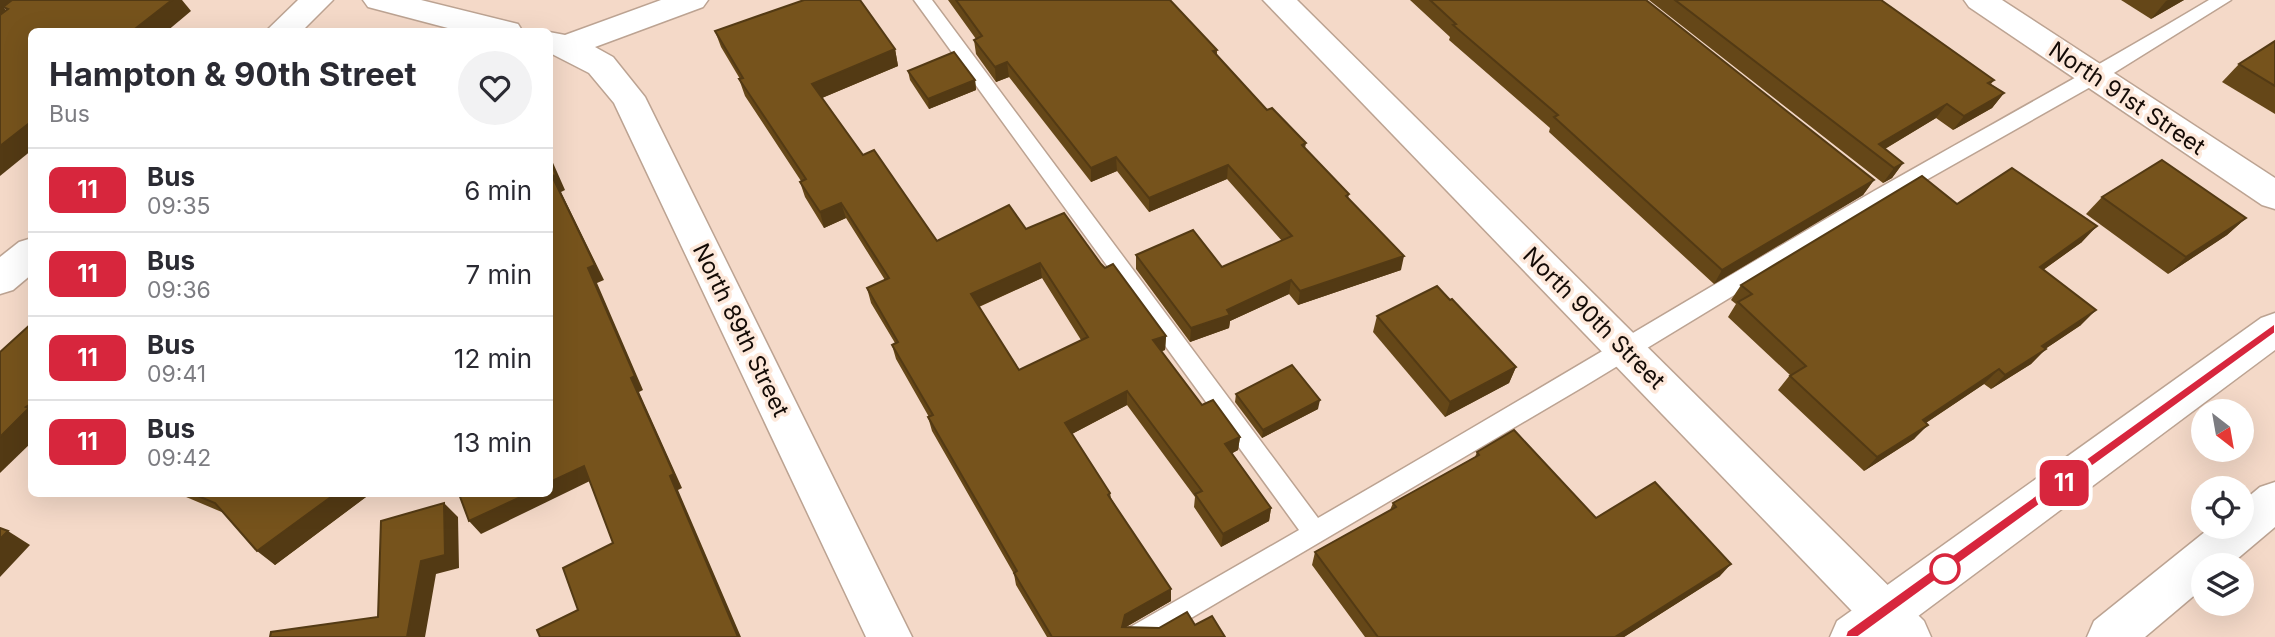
<!DOCTYPE html>
<html lang="en">
<head>
<meta charset="utf-8">
<style>
  body { margin:0; font-family:Inter,sans-serif; background:#f2f2f3; color:#2b2b33; height:100vh; display:flex; flex-direction:column; font-size:26px; white-space:nowrap }
  * { box-sizing:border-box; margin:0 }
  p { font-size:23px; color:#7c7c81 }
  .icon { flex:none; width:38px; height:38px; fill:none; stroke:currentColor; stroke-width:2; stroke-linecap:round; stroke-linejoin:round }
  .map { position:relative; flex:1; overflow:hidden }
  .panel { position:absolute; left:28px; top:28px; width:525px; height:469px; display:flex; flex-direction:column; background:#fff; border-radius:10px; box-shadow:0 7px 28px #0002 }
  .panel>* { flex:none }
  .badge { padding:0 14px; border-radius:10px; font-size:24px; line-height:46px }
  .needle { width:46px; rotate:149deg }
  .buttons { position:absolute; left:2191px; top:399px; display:grid; gap:14px }
  .buttons a { display:grid; place-items:center; width:63px; height:63px; border-radius:50%; background:#fff; box-shadow:0 7px 28px #0002; font-size:35px }
  .map>.badge { position:absolute; translate:-50% -50%; box-shadow:0 0 0 4px #fff }
  .round { display:grid; place-items:center; flex:none; width:74px; height:74px; border-radius:37px; background:#f2f2f3 }
  .summary { display:flex; align-items:center; justify-content:space-between; height:119px; padding:0 21px }
  h1 { font-size:33px; font-weight:700; line-height:52px }
  ul { padding:0; list-style:none }
  li { display:flex; align-items:center; gap:21px; height:84px; padding:0 21px; border-top:2px solid #e1e1e2 }
  li div { flex:1 }
  li b { display:block; font-size:26px }
  li em { font-style:normal }
  li .badge { min-width:77px; font-weight:700; text-align:center }
  .map>svg:first-child { display:block }
</style>
</head>
<body>
<div class="map">
<svg width="2275" height="637" viewBox="0 0 2275 637">
  <rect width="100%" height="100%" fill="#f4d9c8"/>
  <g fill="none" stroke-linecap="round" stroke-linejoin="round">
    <!-- service casing -->
    <g stroke="#bca392" stroke-width="3">
      <path id="service" d="M 914,0 L 932,0 L 1318,518 C 1504,411 1688,299 1874,191 C 1986,127 2099,66 2209,0 L 2231,0 L 2101,81 L 1889,201 L 1583,387 L 1159,637 L 1124,637 L 1127,629 L 1299,530 Z"/>
    </g>
    <!-- minor casing -->
    <g stroke="#bca392" stroke-width="3">
      <g id="minor">
        <polygon points="298,0 333,0 301,32 265,32"/>
        <polygon points="363,0 421,0 518,24 523,32 463,32 368,7"/>
        <polygon points="661,0 708,0 703,7 595,47 613,57 645,97 912,637 866,637 614,103 589,73 550,53 549,32 565,35"/>
        <polygon points="1263,0 1297,0 1924,621 1931,637 1877,637"/>
        <polygon points="1964,0 2002,0 2275,178 2275,209 2262,205 1969,7"/>
        <polygon points="32,238 32,274 13,290 0,294 0,257 19,242"/>
      </g>
    </g>
    <!-- secondary casing -->
    <g stroke="#bca392" stroke-width="3">
      <g id="secondary">
        <polygon points="2275,313 2275,350 1890,637 1830,637 1837,621 2261,318"/>
        <polygon points="2275,482 2275,527 2230,565 2203,565 2203,588 2145,637 2087,637 2094,621 2211,527 2242,527 2242,502 2260,487"/>
      </g>
    </g>
    <!-- service -->
    <use href="#service" fill="#fff" fill-rule="evenodd"/>
    <!-- minor -->
    <use href="#minor" fill="#fff" fill-rule="evenodd"/>
    <!-- secondary -->
    <use href="#secondary" fill="#fff" fill-rule="evenodd"/>
  </g>
  <!-- wall -->
  <g fill="#654718" fill-rule="evenodd">
    <polygon points="948,0 1170,0 1217,50 1217,55 1267,110 1306,143 1305,148 1349,194 1348,198 1401,270 1298,305 1289,294 1230,321 1229,328 1190,342 1136,269 1136,255 1222,267 1282,241 1227,179 1149,212 1117,171 1091,182 1009,77 996,82 976,54 974,40 976,39"/>
    <polygon points="1410,0 1646,0 1874,180 1863,195 1714,284 1549,132 1550,128 1449,40 1450,37"/>
    <polygon points="1649,0 1881,0 1994,80 1991,84 2004,93 1992,108 1953,130 1936,118 1885,149 1903,163 1892,178 1883,183"/>
    <polygon points="2121,0 2184,0 2151,19"/>
    <path d="M 715,31 L 895,49 L 898,66 L 822,98 L 863,155 L 937,241 L 1026,229 L 1101,264 L 1166,336 L 1165,350 L 1161,351 L 1202,405 L 1240,437 L 1238,450 L 1232,453 L 1271,508 L 1269,521 L 1221,547 L 1194,507 L 1195,497 L 1127,405 L 1072,434 L 1110,493 L 1111,498 L 1171,601 L 1126,627 L 1159,628 L 1195,625 L 1225,637 L 1047,637 L 1016,585 L 1014,574 L 932,431 L 928,417 L 929,417 L 896,359 L 892,345 L 895,343 L 871,303 L 867,288 L 885,280 L 846,218 L 824,228 L 805,197 L 800,182 L 801,181 L 745,96 L 739,79 L 740,79 L 721,47 ZM 1042,278 L 1081,340 L 1019,370 L 979,307 Z"/>
    <polygon points="2275,41 2275,114 2222,82 2239,64"/>
    <polygon points="908,71 975,80 976,90 929,109 910,80"/>
    <polygon points="2102,197 2246,218 2227,235 2168,274 2086,214"/>
    <polygon points="1957,204 2082,242 2043,270 2081,325 2045,349 2031,364 1991,389 1984,384 1926,423 1914,439 1864,471 1778,390 1790,375 1728,317 1736,304 1731,300 1741,285"/>
    <polygon points="1450,300 1516,367 1509,383 1445,417 1373,332 1377,316"/>
    <polygon points="1236,394 1318,409 1262,438 1235,402"/>
    <polygon points="1477,452 1596,518 1720,576 1624,637 1365,637 1312,565 1315,552 1390,510 1393,503 1475,457"/>
    <polygon points="179,494 370,494 275,565 224,513"/>
  </g>
  <!-- shaded-wall -->
  <g fill="#533a14">
    <polygon points="0,0 20,0 3,7 6,10 0,15"/>
    <polygon points="172,0 182,0 191,11 166,32 131,32"/>
    <polygon points="2168,0 2184,0 2151,19 2166,1"/>
    <polygon points="895,49 898,66 817,100 812,84"/>
    <polygon points="1007,62 1009,77 996,82 995,67"/>
    <polygon points="975,80 976,90 929,109 928,99"/>
    <polygon points="2004,93 1992,108 1953,130 1964,116"/>
    <polygon points="1947,104 1936,118 1876,154 1879,144"/>
    <polygon points="32,121 32,150 0,176 0,146"/>
    <polygon points="550,156 565,190 561,192 604,280 597,283 643,390 639,392 682,488 678,490 741,637 738,637 670,476 552,176"/>
    <polygon points="1116,157 1117,171 1091,182 1091,168"/>
    <polygon points="1903,163 1892,178 1883,183 1894,168"/>
    <polygon points="1228,165 1227,179 1149,212 1149,198"/>
    <polygon points="1874,180 1863,195 1714,284 1722,270"/>
    <polygon points="841,203 846,218 824,228 820,212"/>
    <polygon points="2246,218 2227,235 2168,274 2186,257"/>
    <polygon points="2097,226 2082,242 2025,283 2040,267"/>
    <polygon points="1404,256 1401,270 1298,305 1300,291"/>
    <polygon points="1040,263 1042,278 973,309 971,294"/>
    <polygon points="1291,280 1289,294 1230,321 1229,328 1190,342 1191,328 1227,310"/>
    <polygon points="2096,310 2081,325 2027,361 2042,346"/>
    <polygon points="1166,336 1165,350 1152,355 1153,340"/>
    <polygon points="2046,349 2031,364 1991,389 2005,375"/>
    <polygon points="1516,367 1509,383 1445,417 1450,402"/>
    <polygon points="1999,369 1984,384 1909,434 1923,420"/>
    <polygon points="1127,391 1127,405 1066,437 1065,423"/>
    <polygon points="1320,400 1318,409 1262,438 1263,430"/>
    <polygon points="32,403 32,442 0,473 0,437"/>
    <polygon points="1928,425 1914,439 1864,471 1877,457"/>
    <polygon points="1240,437 1238,450 1224,458 1225,444"/>
    <polygon points="584,466 594,479 481,534 469,521 527,494 550,494 550,482"/>
    <polygon points="335,494 370,494 275,565 257,551"/>
    <polygon points="444,503 458,517 459,568 436,574 425,637 407,637 421,561"/>
    <polygon points="1271,508 1269,521 1221,547 1223,534"/>
    <polygon points="8,531 30,545 0,577 0,539"/>
    <polygon points="1731,564 1720,576 1624,637 1615,637"/>
    <polygon points="1171,589 1171,601 1126,627 1122,627 1125,615"/>
  </g>
  <!-- building -->
  <g fill="#76531c" stroke="#533a14" stroke-width="2" fill-rule="evenodd">
    <polygon points="12,0 172,0 131,32 32,32 32,121 0,146 0,15 8,9 3,7"/>
    <path d="M 804,0 L 860,0 L 895,49 L 812,84 L 863,155 L 874,150 L 937,241 L 1009,205 L 1026,229 L 1064,213 L 1101,264 L 1105,268 L 1113,264 L 1166,336 L 1153,340 L 1202,405 L 1213,400 L 1240,437 L 1225,444 L 1271,508 L 1223,534 L 1195,494 L 1202,491 L 1127,391 L 1065,423 L 1110,493 L 1108,495 L 1171,589 L 1125,615 L 1122,627 L 1159,628 L 1187,612 L 1195,625 L 1212,616 L 1225,637 L 1052,637 L 1014,573 L 1017,571 L 928,417 L 933,415 L 892,345 L 898,342 L 867,288 L 889,278 L 841,203 L 820,212 L 800,182 L 806,179 L 739,79 L 743,78 L 715,31 ZM 1040,263 L 1088,337 L 1019,370 L 971,294 Z"/>
    <polygon points="956,0 1170,0 1217,50 1213,51 1267,110 1272,108 1306,143 1302,145 1349,194 1346,196 1404,256 1300,291 1291,280 1227,310 1230,315 1191,328 1136,255 1193,230 1222,267 1292,236 1228,165 1149,198 1116,157 1091,168 1007,62 995,67 974,40 982,36"/>
    <polygon points="1430,0 1646,0 1874,180 1722,270 1554,117 1558,115 1453,25 1456,24"/>
    <polygon points="1675,0 1881,0 1994,80 1988,83 2004,93 1964,116 1947,104 1879,144 1903,163 1894,168"/>
    <polygon points="2275,41 2275,86 2239,64"/>
    <polygon points="954,52 975,80 928,99 908,71"/>
    <polygon points="550,160 556,175 552,176 595,265 588,268 635,376 631,378 674,474 670,476 738,637 540,637 537,630 578,610 563,568 613,543 584,466 550,482"/>
    <polygon points="2162,160 2246,218 2186,257 2102,197"/>
    <polygon points="2012,168 2097,226 2040,267 2096,310 2042,346 2046,349 2005,375 1999,369 1923,420 1928,425 1877,457 1790,376 1806,366 1738,302 1752,294 1741,285 1922,176 1957,204"/>
    <polygon points="1437,286 1450,300 1452,299 1516,367 1450,402 1377,316"/>
    <polygon points="32,323 32,403 26,407 29,408 0,437 0,352"/>
    <polygon points="1292,365 1320,400 1263,430 1236,394"/>
    <polygon points="1514,430 1596,518 1655,482 1731,564 1615,637 1378,637 1315,552 1396,507 1393,503 1479,455 1477,452"/>
    <polygon points="193,494 335,494 257,551 215,503"/>
    <polygon points="459,494 527,494 469,521"/>
    <polygon points="444,503 445,555 421,561 407,637 270,637 271,632 378,617 381,521"/>
    <polygon points="0,528 8,531 0,539"/>
  </g>
  <!-- line -->
  <polygon fill="#d7263d" stroke="#fff" stroke-width="2" points="2275,323 2275,333 1858,637 1845,637 1847,631"/>
  <!-- markers -->
  <circle fill="#fff" stroke="#d7263d" stroke-width="3.5" cx="1945" cy="569" r="14"/>
  <g text-anchor="middle" dominant-baseline="central" stroke-width="7" stroke-linejoin="round" paint-order="stroke">
    <!-- street labels -->
    <g font-size="23" fill="#140b06" stroke="#fde8da">
      <text transform="translate(2127 98) rotate(34)">North 91st Street</text>
      <text transform="translate(1594 318) rotate(45)">North 90th Street</text>
      <text transform="translate(741 330) rotate(64)">North 89th Street</text>
    </g>
  </g>
</svg>
<div class="buttons">
<a><svg class="needle" viewBox="-14 -14 28 28"><path d="M0-13l5 13h-10z" fill="#e53935"/><path d="M0 13l5-13h-10z" fill="#7c7c81"/></svg></a>
<a><svg class="icon" aria-label="locate" viewBox="0 0 24 24"><circle cx="12" cy="12" r="6"/><path d="M12 2v4M12 18v4M2 12h4M18 12h4"/></svg></a>
<a><svg class="icon" aria-label="layers" viewBox="0 0 24 24"><path d="M12 4l9 5-9 5-9-5zM3 14l9 5 9-5"/></svg></a>
</div>
<b class="badge" style="left:2064px;top:483px;background:#d7263d;color:#fff">11</b>
<section class="panel">
<div class="summary"><div><h1>Hampton &amp; 90th Street</h1><p>Bus</p></div><a class="round"><svg class="icon" aria-label="heart" viewBox="0 0 24 24"><path d="M12 20l-8-8c-3-5 5-10 8-4 3-6 11-1 8 4z"/></svg></a></div>
<ul>
<li><span class="badge" style="background:#d7263d;color:#fff">11</span><div><b>Bus</b><p>09:35</p></div><em>6 min</em></li>
<li><span class="badge" style="background:#d7263d;color:#fff">11</span><div><b>Bus</b><p>09:36</p></div><em>7 min</em></li>
<li><span class="badge" style="background:#d7263d;color:#fff">11</span><div><b>Bus</b><p>09:41</p></div><em>12 min</em></li>
<li><span class="badge" style="background:#d7263d;color:#fff">11</span><div><b>Bus</b><p>09:42</p></div><em>13 min</em></li>
</ul>
</section>
</div>
</body>
</html>
